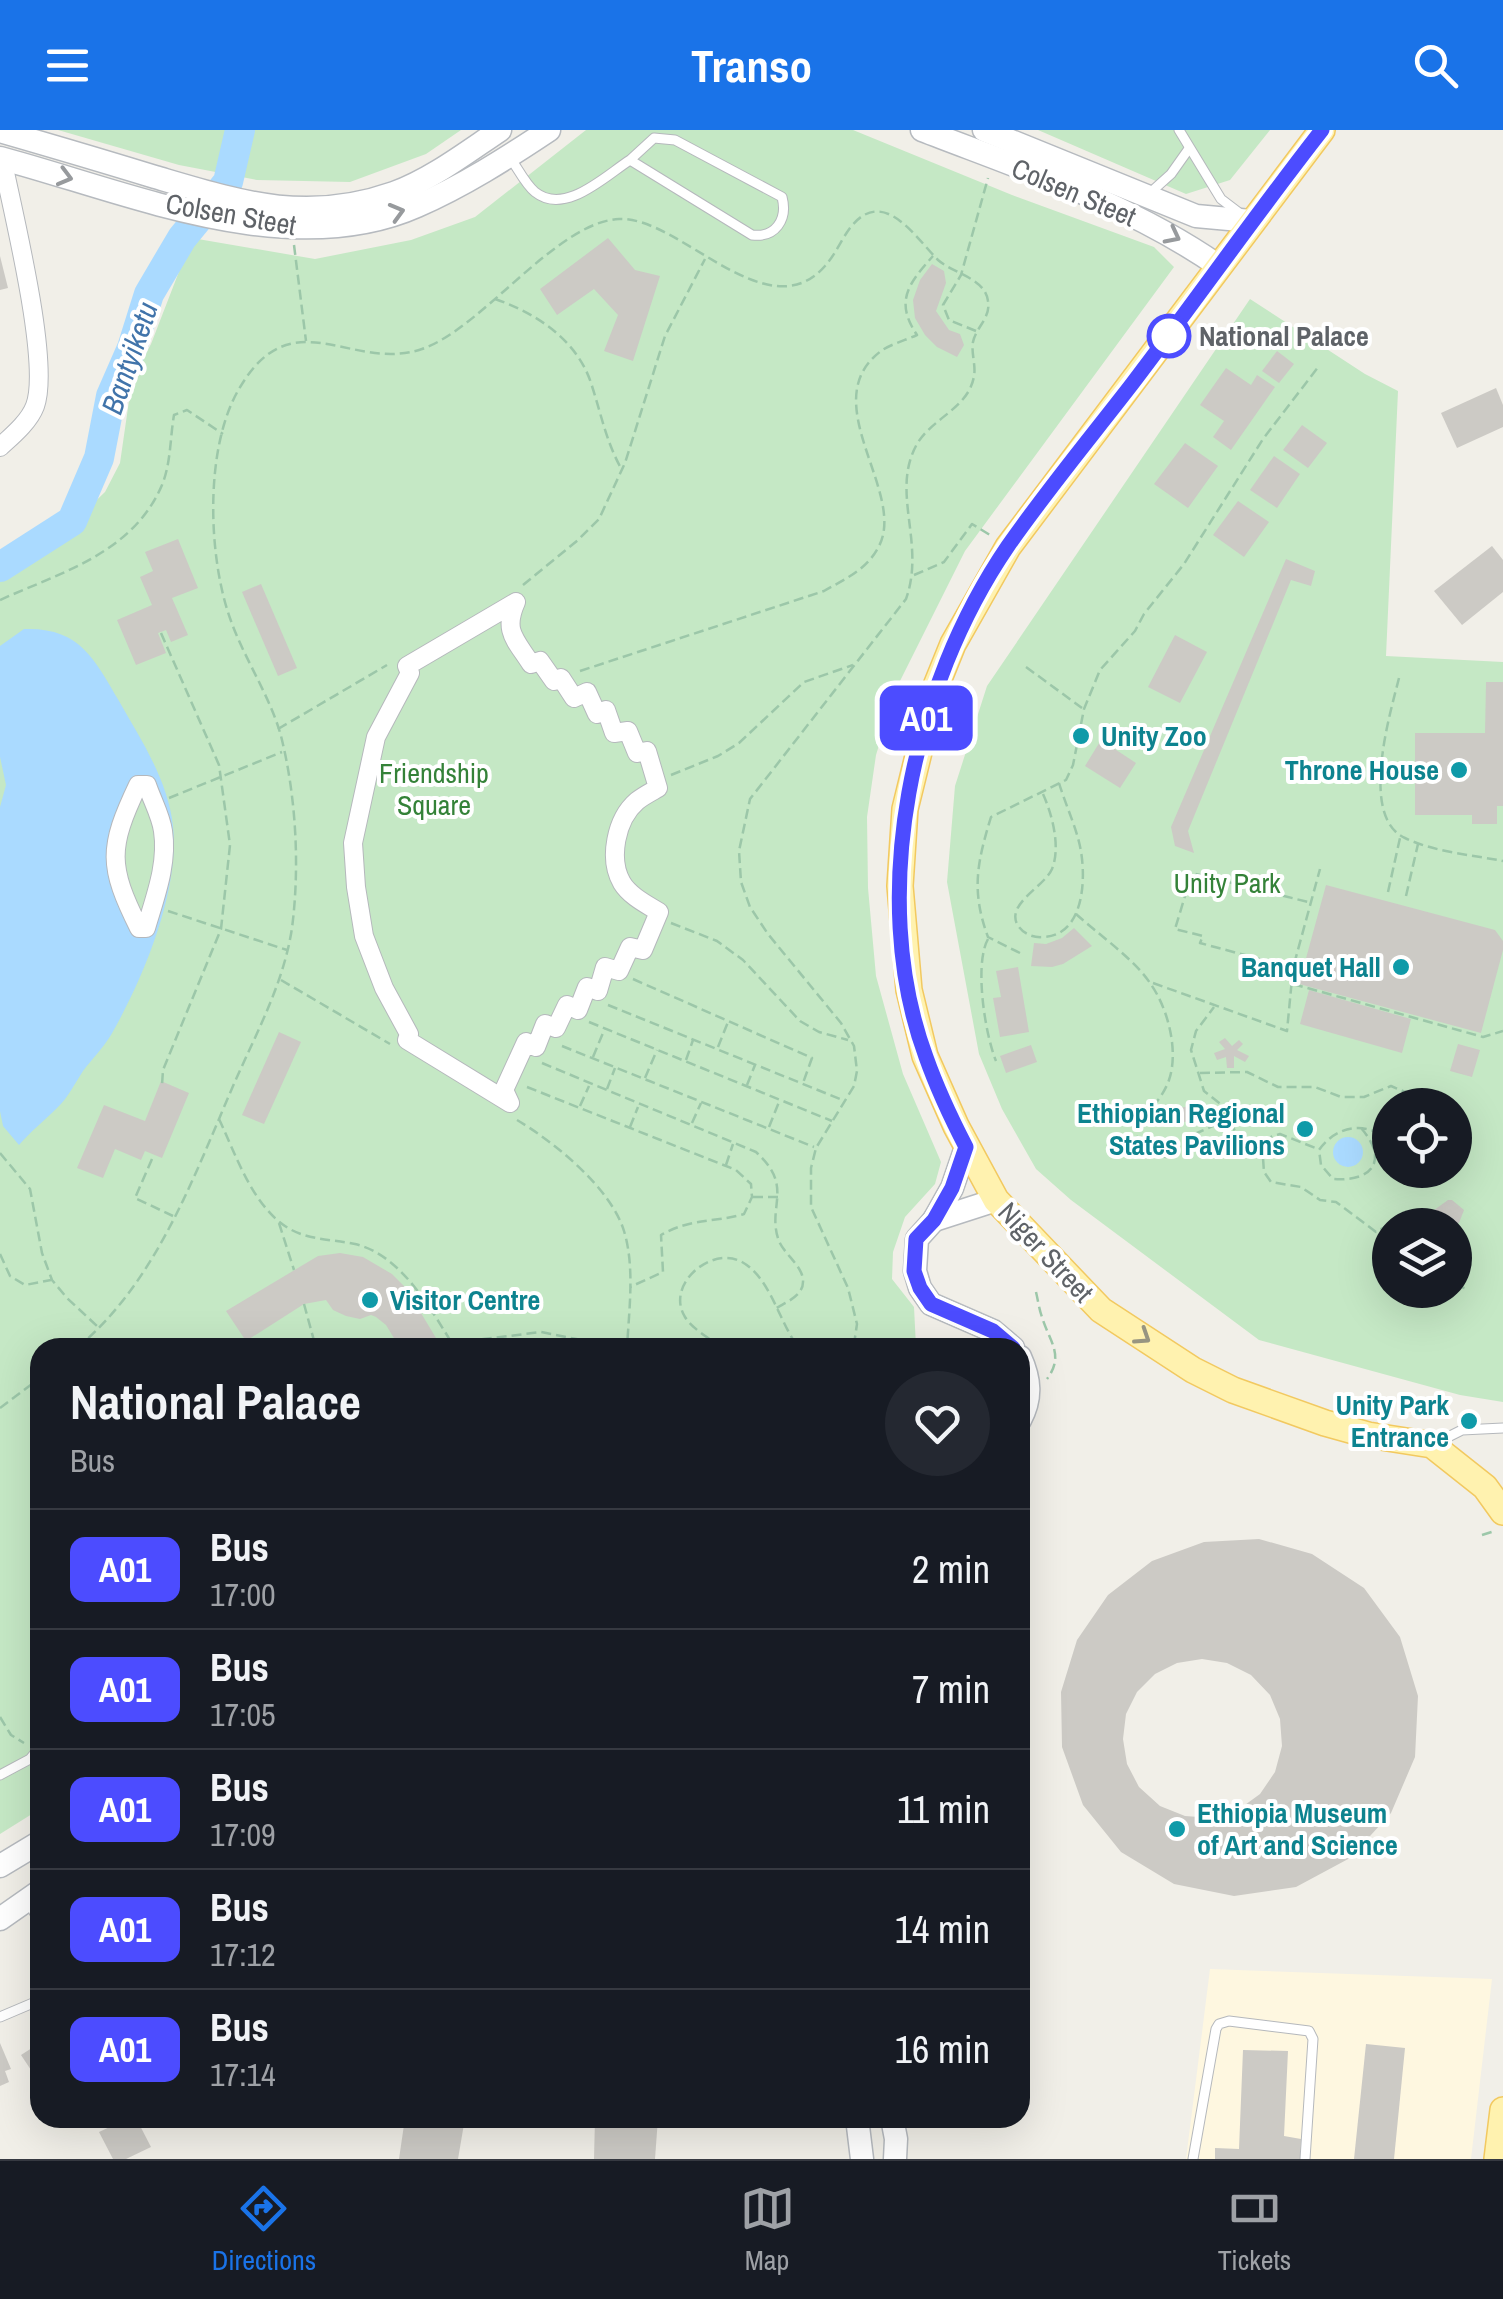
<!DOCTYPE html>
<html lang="en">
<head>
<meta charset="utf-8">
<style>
  body { margin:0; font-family:"Archivo Narrow",sans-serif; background:#242831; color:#f1f3f6; height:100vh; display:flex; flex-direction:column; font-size:38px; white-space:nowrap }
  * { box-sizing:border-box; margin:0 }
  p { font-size:32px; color:#9ea1a6 }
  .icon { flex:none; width:55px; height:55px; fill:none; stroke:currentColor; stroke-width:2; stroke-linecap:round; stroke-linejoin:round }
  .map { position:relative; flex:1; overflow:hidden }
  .side { position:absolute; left:30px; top:1208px; width:1000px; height:790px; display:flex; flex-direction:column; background:#171b24; border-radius:30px; box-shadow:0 10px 40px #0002 }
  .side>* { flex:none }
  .badge { padding:0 20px; border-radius:15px; font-size:35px; line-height:65px }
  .controls { position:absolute; left:1372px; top:958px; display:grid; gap:20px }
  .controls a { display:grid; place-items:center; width:100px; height:100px; border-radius:50%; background:#171b24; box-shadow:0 10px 40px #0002; font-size:50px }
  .map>.badge { position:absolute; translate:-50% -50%; box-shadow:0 0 0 5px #fff }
  .round { display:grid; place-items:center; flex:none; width:105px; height:105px; border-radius:52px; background:#242831 }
  .head { display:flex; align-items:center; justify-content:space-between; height:170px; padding:0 40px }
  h1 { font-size:48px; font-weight:800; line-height:75px }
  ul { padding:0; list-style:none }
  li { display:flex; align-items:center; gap:30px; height:120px; padding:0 40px; border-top:2px solid #363941 }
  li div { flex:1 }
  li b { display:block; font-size:38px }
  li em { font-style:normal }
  li .badge { min-width:110px; font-weight:700; text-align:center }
  header { display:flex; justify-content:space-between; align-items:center; height:130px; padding:0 40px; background:#1a73e8; color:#fff; font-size:45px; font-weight:800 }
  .menu { display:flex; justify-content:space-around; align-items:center; height:140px; border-top:2px solid #363941; background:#171b24; font-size:28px; color:#9ea1a6 }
  .menu a { display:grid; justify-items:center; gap:5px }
  .menu .selected { color:#1a73e8 }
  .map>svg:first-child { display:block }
</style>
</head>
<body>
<header><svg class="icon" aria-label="menu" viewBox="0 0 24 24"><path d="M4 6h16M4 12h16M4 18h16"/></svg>Transo<svg class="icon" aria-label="search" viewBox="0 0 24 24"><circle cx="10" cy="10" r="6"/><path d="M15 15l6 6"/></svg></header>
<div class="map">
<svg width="1503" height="2029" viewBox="0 0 1503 2029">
  <rect width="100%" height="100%" fill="#f1efe8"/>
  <!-- commercial -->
  <polygon fill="#fef7e0" points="1210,1839 1492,1849 1471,2029 1186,2029"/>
  <!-- green -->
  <g fill="#c5e8c5" fill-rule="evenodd">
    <polygon points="58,0 461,0 426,24 350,52 257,50 179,35"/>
    <polygon points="586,0 853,0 1012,65 1154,117 1174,137 965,421 897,557 876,625 867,687 868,758 876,846 903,944 941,1032 935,1054 905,1087 893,1122 892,1149 914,1177 916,1217 40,1218 40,1679 0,1704 0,445 43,422 105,362 120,333 132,250 151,214 192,108 315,129 411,110 475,87"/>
    <polygon points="1038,0 1270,0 1230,50 1186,64"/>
    <path d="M 1250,169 L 1365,244 L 1398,261 L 1386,526 L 1503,532 L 1503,1272 L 1460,1265 L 1259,1210 L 1071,1070 L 1036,1039 L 1002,979 L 979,924 L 947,752 L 955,656 L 987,556 ZM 1390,975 L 1455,975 L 1455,1040 L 1390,1040 ZM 1390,1095 L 1455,1095 L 1455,1160 L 1390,1160 Z"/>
  </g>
  <!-- water -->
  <g fill="#aadaff" fill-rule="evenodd">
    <path d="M 24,499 C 79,497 94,528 119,571 C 141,610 168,650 173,696 C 180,761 143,849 111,905 C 103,918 92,929 83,941 C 75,953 68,968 57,978 C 44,991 31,1001 19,1015 L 3,996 L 0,981 L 0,677 L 6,655 L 0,627 L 0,516 ZM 138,655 L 163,700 L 140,798 L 115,729 Z"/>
    <circle cx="1348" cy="1022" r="15"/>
  </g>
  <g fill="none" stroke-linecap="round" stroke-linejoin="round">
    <!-- river -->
    <polyline stroke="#aadaff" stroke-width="30" points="0,437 72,391 99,328 111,266 132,218 149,164 182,108 228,52 240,0"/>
  </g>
  <!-- building -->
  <g fill="#cccac5" fill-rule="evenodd">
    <polygon points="608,108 635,140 660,146 633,231 604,221 618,185 594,159 557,185 540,159"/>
    <polygon points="0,126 8,158 0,160"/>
    <polygon points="932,134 944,141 946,153 936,181 949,200 960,204 964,215 957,227 937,217 925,205 915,188 913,170 920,150"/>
    <polygon points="1277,221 1294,234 1279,253 1262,241"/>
    <polygon points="1226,238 1251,255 1257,245 1275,257 1231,320 1213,307 1224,291 1200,275"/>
    <polygon points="1496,258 1503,275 1503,297 1457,318 1441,283"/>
    <polygon points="1302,295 1327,313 1308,338 1283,320"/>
    <polygon points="1185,313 1218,336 1188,378 1154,354"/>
    <polygon points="1274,326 1300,344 1277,378 1250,360"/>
    <polygon points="1238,371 1269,392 1244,427 1213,405"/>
    <polygon points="178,409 198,458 172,468 188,505 171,512 166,500 158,503 166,523 136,535 117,490 152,475 140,447 153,441 145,422"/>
    <polygon points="1492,416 1503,430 1503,462 1462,495 1434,461"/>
    <polygon points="1286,429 1315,441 1311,456 1291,450 1188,701 1194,723 1175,716 1171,697"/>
    <polygon points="261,454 297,538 278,546 242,462"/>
    <polygon points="1175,505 1207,522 1180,573 1148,557"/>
    <polygon points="1486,552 1503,552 1503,676 1497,676 1497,694 1472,694 1472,685 1415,685 1415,603 1485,603"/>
    <polygon points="1101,610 1136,633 1120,658 1085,636"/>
    <polygon points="1326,755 1495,800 1503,811 1503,820 1481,903 1299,854"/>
    <polygon points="1074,798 1092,816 1063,834 1052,837 1031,836 1034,813 1046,814 1062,808"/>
    <polygon points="1018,837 1029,902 1000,907 993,868 1001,867 996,841"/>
    <polygon points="1309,860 1411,889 1402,923 1300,894"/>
    <polygon points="279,902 301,912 264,994 242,985"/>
    <polygon points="1225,908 1232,916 1239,910 1243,914 1237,920 1249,926 1245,932 1234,926 1234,938 1227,938 1226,927 1217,930 1214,923 1225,919 1219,912"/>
    <polygon points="1458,914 1480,920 1472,947 1450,941"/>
    <polygon points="1031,915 1037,932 1006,943 1000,926"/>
    <polygon points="161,951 189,963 162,1028 145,1021 141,1030 115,1019 103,1048 77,1038 104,975 145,991"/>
    <polygon points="1189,976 1193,990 1176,994 1172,980"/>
    <polygon points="1448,1070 1452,1070 1464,1080 1459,1093 1420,1095 1423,1088"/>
    <polygon points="340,1123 363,1127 392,1144 406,1158 442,1218 400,1218 386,1195 376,1187 371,1185 360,1189 346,1186 333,1180 326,1170 304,1174 246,1211 226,1181 318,1126"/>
    <path d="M 1259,1409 L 1312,1424 L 1364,1458 L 1400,1507 L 1418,1566 L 1415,1627 L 1391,1683 L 1350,1728 L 1296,1757 L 1234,1766 L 1174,1754 L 1121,1722 L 1083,1675 L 1062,1617 L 1061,1562 L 1077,1510 L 1108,1465 L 1152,1431 L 1204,1412 ZM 1202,1529 L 1227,1533 L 1251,1545 L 1270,1565 L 1280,1589 L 1282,1616 L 1275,1642 L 1260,1664 L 1238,1680 L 1212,1688 L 1185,1686 L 1160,1676 L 1139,1657 L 1127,1634 L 1123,1609 L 1126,1584 L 1137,1562 L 1155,1544 L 1177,1533 Z"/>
    <polygon points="40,1906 40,1943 35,1946 21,1925 35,1916 33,1912"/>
    <polygon points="0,1913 11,1939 5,1941 9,1952 0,1956"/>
    <polygon points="1366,1914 1405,1918 1394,2029 1354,2029"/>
    <polygon points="1243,1920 1288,1921 1284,2006 1301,2009 1300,2029 1215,2029 1215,2018 1239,2019"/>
    <polygon points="129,1988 136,1988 151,2017 126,2029 113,2029 99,2002"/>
    <polygon points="150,1988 177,1988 154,1997"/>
    <polygon points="405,1988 465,1988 458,2029 399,2029"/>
    <polygon points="526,1988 562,1988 551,1996 532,1994"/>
    <polygon points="595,1988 658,1988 655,2029 594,2029"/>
  </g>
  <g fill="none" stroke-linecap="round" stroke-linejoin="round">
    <!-- lane casing -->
    <g stroke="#b5b8bc" stroke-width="11">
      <g id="lane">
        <polyline points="1179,0 1221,69 1242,85"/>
        <path d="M 511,29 C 518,39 526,55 535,62 C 565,86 605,46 630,30 L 752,105 C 775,108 788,90 782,67 L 675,10 L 654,8 L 630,30"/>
        <polyline points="1151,62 1171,44 1188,20"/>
        <polyline points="1434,1314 1462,1300 1503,1298"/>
        <polyline points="0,1645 30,1629 40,1617"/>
        <polyline points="29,1772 40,1794"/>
        <polyline points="0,1887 40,1870"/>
        <polyline points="1193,2029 1216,1899 1219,1894 1229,1891 1309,1901 1313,1909 1305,2029"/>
      </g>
    </g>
    <!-- street casing -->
    <g stroke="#b5b8bc" stroke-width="20">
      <g id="street">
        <path d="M 0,317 C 12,306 29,292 35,276 C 51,233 12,79 2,28"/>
        <path d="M 516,472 C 503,501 515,509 531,534 L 540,531 L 554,551 L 561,548 L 574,568 L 587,562 L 597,584 L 606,580 L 614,603 L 628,601 L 637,623 L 647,621 L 658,658 C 651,662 643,666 637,671 C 616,689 608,729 622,753 C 630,766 646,774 659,782 L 643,820 L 630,817 L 619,841 L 605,837 L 598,861 L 587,857 L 578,880 L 567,875 L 556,898 L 545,894 L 536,917 L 526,912 L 504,960 L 510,973 L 407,910 L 409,904 L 384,858 L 364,806 L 356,757 L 353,713 L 376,607 L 410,543 L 407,536 Z"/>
        <path d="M 138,655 L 147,655 C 152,670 161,686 163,701 C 168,734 155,767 146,798 L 139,798 C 108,736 108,718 138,655 Z"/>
      </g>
    </g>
    <!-- secondary casing -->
    <g stroke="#b6babf" stroke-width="25">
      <g id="secondary">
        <path d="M 922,0 C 1023,39 1130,74 1220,137"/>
        <polyline points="984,0 1196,86 1251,91"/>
        <path d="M 0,1 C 52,16 103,31 155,47 C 240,72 306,94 394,63 C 432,49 467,22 500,0"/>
        <path d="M 0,28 C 127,62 289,133 417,76 C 463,56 507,28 549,0"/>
        <polyline points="966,1017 952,1058 934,1090 917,1109 915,1141 920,1158 931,1174 993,1201 1013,1218"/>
        <polyline points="934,1090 996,1070"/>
        <path d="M 1020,1227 C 1030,1249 1032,1268 1020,1290"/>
        <polyline points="0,1736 40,1712"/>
        <polyline points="0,1789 40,1761"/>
        <polyline points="857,1988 862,2029"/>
        <polyline points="892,1988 896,2009 895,2029"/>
      </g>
    </g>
    <!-- primary casing -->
    <g stroke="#f2c960" stroke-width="28">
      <g id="primary">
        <polyline points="1322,0 1008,417 953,514 934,561 905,679 900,756 909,860 925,926 956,996 996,1070 1101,1180 1193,1240 1233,1260 1325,1293 1368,1305 1432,1315 1485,1357 1503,1382"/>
        <polyline points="1497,2029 1503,1980"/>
      </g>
    </g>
    <!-- path -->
    <g stroke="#9cc7a9" stroke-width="2.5" stroke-dasharray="10 5" stroke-linecap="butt">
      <polyline points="294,115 306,211"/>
      <path d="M 495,169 C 536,183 577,210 591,253 C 601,283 606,312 622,340"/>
      <polyline points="976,201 949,190 943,175 961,145 988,48"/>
      <polyline points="914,445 944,432 972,394 990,405"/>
      <polyline points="523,455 578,410 599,389 625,333 665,206 705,129"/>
      <path d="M 0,470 C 62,442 133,423 162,355 C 171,333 170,308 174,285 L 187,280 L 223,304"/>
      <polyline points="161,503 219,635 230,715 221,799 163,940 162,955"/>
      <polyline points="1026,537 1082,578"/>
      <path d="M 580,541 L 824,461 C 845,449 866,440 878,418 C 909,364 813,272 881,221 C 891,214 906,210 917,205 C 894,171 909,153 933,126"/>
      <path d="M 1399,548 C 1390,584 1359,687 1405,708 C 1434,722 1472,725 1503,731"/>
      <polyline points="278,599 387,535"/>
      <polyline points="671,645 718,626 739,613 804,552 853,535"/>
      <path d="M 1043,664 C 1052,684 1061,717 1052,739 C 1044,757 1007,773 1017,794 C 1022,803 1032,808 1043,807 C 1086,806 1087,743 1079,712 C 1074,692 1065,673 1059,653"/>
      <polyline points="169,668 282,622"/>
      <polyline points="1388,762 1400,708"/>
      <polyline points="1406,766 1418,714"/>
      <polyline points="168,781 287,820"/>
      <path d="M 1076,784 C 1098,804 1134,829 1150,853 C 1168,878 1179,921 1169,950 C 1162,970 1145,984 1135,1001 C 1139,1018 1149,1025 1166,1027 L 1197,1003 L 1227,990 L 1232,983 L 1204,961 L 1191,920 L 1196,901 L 1214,877"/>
      <polyline points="671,793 717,811 743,830 800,891 819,902 848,910"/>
      <path d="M 988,809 C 974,834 985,904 996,931"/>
      <path d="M 1020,823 L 988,807 C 971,761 977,733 991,687 L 1066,650 L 1073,635 L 1084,579 L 1100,540 L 1135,501 L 1144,484 L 1184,434 L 1263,309 L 1319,236"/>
      <polyline points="1293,838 1200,813 1203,806 1175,799 1192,743 1308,772"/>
      <polyline points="633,849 812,928 803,953"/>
      <polyline points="281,850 390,914"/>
      <polyline points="1153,853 1287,901 1293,838 1320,739"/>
      <polyline points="1293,854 1483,907 1503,901"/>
      <polyline points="608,875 845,971"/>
      <polyline points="589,892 832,991"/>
      <polyline points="562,916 814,1017"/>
      <polyline points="718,917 728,892"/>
      <polyline points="593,927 605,898"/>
      <polyline points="686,930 693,910"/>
      <path d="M 542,933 L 756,1022 C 795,1057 766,1077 779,1111 C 784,1124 804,1137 803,1152 C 803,1166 786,1172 775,1179"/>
      <polyline points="1200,943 1247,942 1278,957 1315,957 1341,967 1364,967 1391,956 1424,970 1441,971 1443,975"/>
      <polyline points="645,948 657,920"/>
      <polyline points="747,955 755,935"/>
      <path d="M 527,957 L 736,1040 L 751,1054 L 752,1067 L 744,1084 C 712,1093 691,1088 661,1105 L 663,1142 L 630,1157"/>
      <polyline points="607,959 615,938"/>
      <polyline points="580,976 589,956"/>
      <path d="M 219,989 C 235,1023 248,1063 276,1089 C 300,1111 326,1108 355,1114 C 402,1125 431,1180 455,1218"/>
      <path d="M 517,990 C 554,1012 611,1058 624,1101 C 635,1137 629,1180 627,1218"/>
      <path d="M 1229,992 C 1252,1026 1249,1013 1280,1004 L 1318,1019"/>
      <polyline points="692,993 701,973"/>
      <polyline points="630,997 638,977"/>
      <polyline points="769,997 779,972"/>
      <path d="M 1361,998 C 1389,1030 1373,1052 1333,1049 L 1321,1035 L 1319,1020 C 1337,995 1365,991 1390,1010"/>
      <polyline points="1262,1014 1264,1042 1271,1052 1301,1057 1320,1070 1336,1072 1376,1102 1397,1090 1406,1090 1411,1095"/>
      <polyline points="0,1023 30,1059 42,1123 52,1150 67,1168 97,1196"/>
      <polyline points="152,1029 135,1068 173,1086"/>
      <polyline points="726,1035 733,1014"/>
      <polyline points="753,1067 779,1067"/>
      <polyline points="279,1093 294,1140"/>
      <polyline points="0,1124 10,1146 25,1155 51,1150"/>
      <polyline points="1455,1155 1467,1159"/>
      <path d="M 1036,1162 C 1038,1170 1039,1179 1042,1187 C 1049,1211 1065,1225 1047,1249"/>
      <polyline points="304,1174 316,1218"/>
      <polyline points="452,1213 541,1202 622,1218"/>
      <path d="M 77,1218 C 159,1150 196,1040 237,947 C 259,898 284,851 292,798 C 300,736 296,666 281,606 C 270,566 245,530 231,491 C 208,429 204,318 239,259 C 292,167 351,243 422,219 C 483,198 556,92 619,89 C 680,86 767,202 825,136 C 835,125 841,110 850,98 C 883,55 915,107 938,130 C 954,144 985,148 988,171 C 991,188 976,197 973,212 C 971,223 976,235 974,246 C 969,278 932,288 917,314 C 890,362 926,413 906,469 L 750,669 L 739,721 L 741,752 L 750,777 L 768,804 L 841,893 L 854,916 L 857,941 L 854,956 L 816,1018 L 811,1038 L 811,1077 L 848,1158 L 857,1194 L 854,1214 L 848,1218"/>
      <path d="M 721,1218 C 709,1207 693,1200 685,1187 C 665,1155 711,1115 742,1132 C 771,1148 779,1193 799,1218"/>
      <polyline points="31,1256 40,1265"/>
      <polyline points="0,1278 40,1248"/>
      <polyline points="1482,1405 1495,1401"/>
      <polyline points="0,1587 11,1605 24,1613"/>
    </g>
    <!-- lane -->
    <use href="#lane" stroke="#fff" stroke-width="9"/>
    <!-- street -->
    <use href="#street" stroke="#fff" stroke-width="18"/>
    <!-- secondary -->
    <use href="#secondary" stroke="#fff" stroke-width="22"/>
    <!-- primary -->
    <use href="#primary" stroke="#fff2af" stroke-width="25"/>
  </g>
  <!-- one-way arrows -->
  <defs><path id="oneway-chevron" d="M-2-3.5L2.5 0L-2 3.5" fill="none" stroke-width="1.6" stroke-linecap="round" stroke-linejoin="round" transform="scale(2.5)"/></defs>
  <g stroke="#979a9d">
    <use href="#oneway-chevron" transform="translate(65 47) rotate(15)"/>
    <use href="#oneway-chevron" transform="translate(397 82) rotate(-16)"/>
    <use href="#oneway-chevron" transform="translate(1173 106) rotate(27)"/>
  </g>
  <use stroke="#979581" href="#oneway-chevron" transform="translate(1143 1207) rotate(33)"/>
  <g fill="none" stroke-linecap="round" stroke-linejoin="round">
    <!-- line casing -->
    <g stroke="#fff" stroke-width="22">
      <path id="line" d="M 1013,1218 L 993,1201 L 931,1174 L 920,1158 L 914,1141 L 916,1109 L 934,1090 L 952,1058 L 966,1017 C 951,988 937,958 926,927 C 866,765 913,555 1008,416 C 1047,360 1091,307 1132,254 C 1196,170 1257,83 1322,0"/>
    </g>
    <!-- line -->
    <use href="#line" stroke="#4c4cff" stroke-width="15"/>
  </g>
  <!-- markers -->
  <circle fill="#fff" stroke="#4c4cff" stroke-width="5" cx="1169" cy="206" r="20"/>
  <g fill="#0f9aa8" stroke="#fff" stroke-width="4">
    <circle cx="1081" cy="606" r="10"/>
    <circle cx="1459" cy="640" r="10"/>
    <circle cx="1401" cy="837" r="10"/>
    <circle cx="1305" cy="999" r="10"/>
    <circle cx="370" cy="1170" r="10"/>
    <circle cx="1469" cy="1291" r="10"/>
    <circle cx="1177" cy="1699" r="10"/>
  </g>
  <g text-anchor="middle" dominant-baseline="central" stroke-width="8" stroke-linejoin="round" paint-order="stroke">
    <!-- street labels -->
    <g font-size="28" fill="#5f6368" stroke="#fff">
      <text transform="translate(1074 62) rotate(23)">Colsen Steet</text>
      <text transform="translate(231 84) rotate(10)">Colsen Steet</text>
      <text transform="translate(1046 1122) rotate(47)">Niger Street</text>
    </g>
    <!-- stop labels -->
    <g font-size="28" font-weight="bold" fill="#5f6368" stroke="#fff" text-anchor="start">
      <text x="1199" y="206">National Palace</text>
    </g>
    <!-- culture labels -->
    <g font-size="28" font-weight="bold" fill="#0d838f" stroke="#fff" text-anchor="end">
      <text x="1101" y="606" text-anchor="start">Unity Zoo</text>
      <text x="1439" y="640">Throne House</text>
      <text x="1381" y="837">Banquet Hall</text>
      <text x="1285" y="983">Ethiopian Regional<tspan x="1285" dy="32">States Pavilions</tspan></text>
      <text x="390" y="1170" text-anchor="start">Visitor Centre</text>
      <text x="1449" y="1275">Unity Park<tspan x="1449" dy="32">Entrance</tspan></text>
      <text x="1197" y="1683" text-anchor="start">Ethiopia Museum<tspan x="1197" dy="32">of Art and Science</tspan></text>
    </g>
    <!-- park labels -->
    <g font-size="28" fill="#348238" stroke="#fff">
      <text x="434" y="643">Friendship<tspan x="434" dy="32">Square</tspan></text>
      <text x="1227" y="753">Unity Park</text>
    </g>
    <!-- water labels -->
    <g font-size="30" font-style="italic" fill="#4174aa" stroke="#fff">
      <text transform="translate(129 228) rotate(-71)">Bantyiketu</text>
    </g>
  </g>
</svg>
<div class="controls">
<a><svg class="icon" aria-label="locate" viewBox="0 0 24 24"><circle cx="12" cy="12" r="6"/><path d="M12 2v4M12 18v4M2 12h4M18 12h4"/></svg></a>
<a><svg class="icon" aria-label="layers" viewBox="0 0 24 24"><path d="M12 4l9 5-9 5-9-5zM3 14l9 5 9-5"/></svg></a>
</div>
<b class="badge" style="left:926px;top:588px;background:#4c4cff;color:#fff">A01</b>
<section class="side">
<div class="head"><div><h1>National Palace</h1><p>Bus</p></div><a class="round"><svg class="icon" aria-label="heart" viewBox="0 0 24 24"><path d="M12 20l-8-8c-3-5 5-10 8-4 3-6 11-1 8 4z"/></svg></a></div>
<ul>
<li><span class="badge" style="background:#4c4cff;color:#fff">A01</span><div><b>Bus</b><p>17:00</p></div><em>2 min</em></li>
<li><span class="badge" style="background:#4c4cff;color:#fff">A01</span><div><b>Bus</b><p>17:05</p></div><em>7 min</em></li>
<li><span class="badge" style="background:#4c4cff;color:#fff">A01</span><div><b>Bus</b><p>17:09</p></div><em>11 min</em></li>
<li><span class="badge" style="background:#4c4cff;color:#fff">A01</span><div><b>Bus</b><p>17:12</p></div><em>14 min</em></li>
<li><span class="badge" style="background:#4c4cff;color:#fff">A01</span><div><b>Bus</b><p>17:14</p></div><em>16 min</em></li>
</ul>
</section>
</div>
<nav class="menu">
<a class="selected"><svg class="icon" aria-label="directions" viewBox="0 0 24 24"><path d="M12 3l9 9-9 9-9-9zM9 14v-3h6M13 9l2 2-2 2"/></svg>Directions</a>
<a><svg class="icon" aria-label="map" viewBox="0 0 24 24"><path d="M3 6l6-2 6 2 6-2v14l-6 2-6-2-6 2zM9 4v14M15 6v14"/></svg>Map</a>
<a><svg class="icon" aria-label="tickets" viewBox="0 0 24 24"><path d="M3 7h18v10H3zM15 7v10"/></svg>Tickets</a>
</nav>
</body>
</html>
